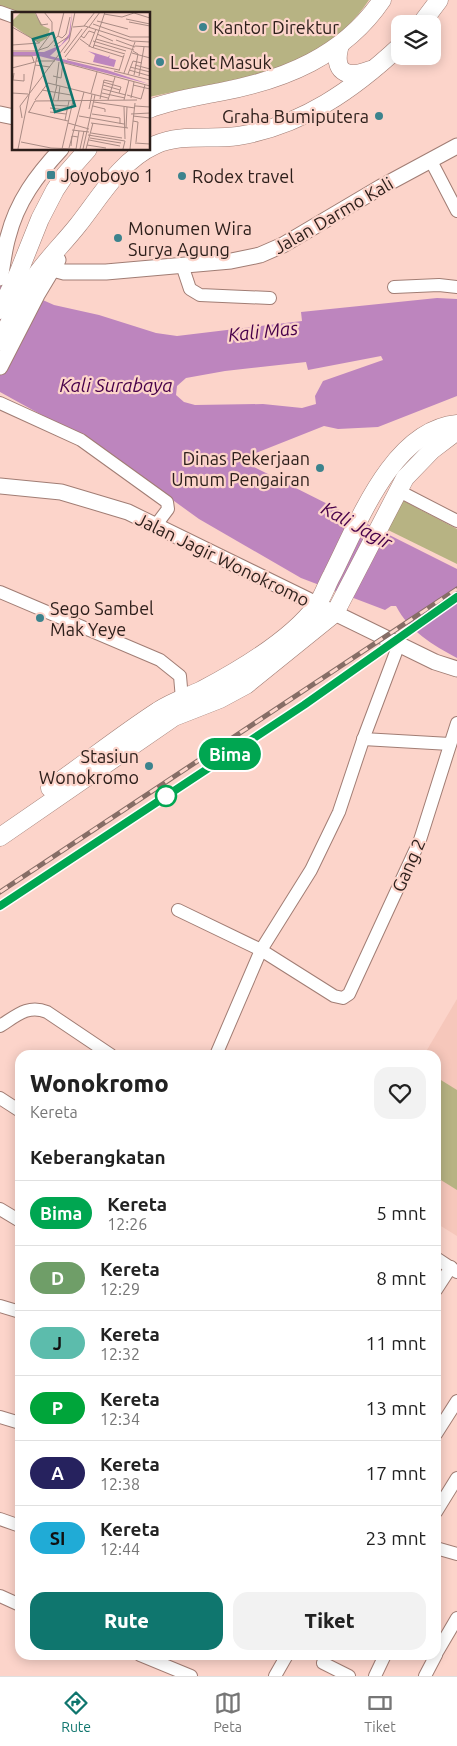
<!DOCTYPE html>
<html lang="id">
<head>
<meta charset="utf-8">
<style>
  body { margin:0; font-family:Ubuntu,sans-serif; background:#f2f2f2; color:#222; height:100vh; display:flex; flex-direction:column; font-size:19px; white-space:nowrap }
  * { box-sizing:border-box; margin:0 }
  p { font-size:16px; color:#767676 }
  .icon { flex:none; width:28px; height:28px; fill:none; stroke:currentColor; stroke-width:2; stroke-linecap:round; stroke-linejoin:round }
  .map { position:relative; flex:1; overflow:hidden }
  .sheet { position:absolute; left:15px; top:1050px; width:426px; height:610px; display:flex; flex-direction:column; background:#fff; border-radius:15px; box-shadow:0 2px 12px #0003 }
  .sheet>* { flex:none }
  .badge { padding:0 10px; border-radius:16px; font-size:18px; line-height:32px }
  .fabs { position:absolute; left:391px; top:15px; display:grid; gap:10px }
  .fabs a { display:grid; place-items:center; width:50px; height:50px; border-radius:10px; background:#fff; box-shadow:0 2px 12px #0003; font-size:25px }
  .map>.badge { position:absolute; translate:-50% -50%; box-shadow:0 0 0 2px #fff }
  h2 { padding:0 15px; font-size:19px; line-height:45px }
  .round { display:grid; place-items:center; flex:none; width:52px; height:52px; border-radius:15px; background:#f2f2f2 }
  .overview { display:flex; align-items:center; justify-content:space-between; height:85px; padding:0 15px }
  h1 { font-size:24px; font-weight:800; line-height:38px }
  .cta { display:flex; gap:10px; margin-top:auto; padding:10px 15px }
  .cta a { flex:1; height:58px; border-radius:15px; background:#0f766e; color:#fff; font-size:20px; font-weight:800; line-height:58px; text-align:center }
  .cta a+a { background:#f2f2f2; color:#222 }
  ul { padding:0; list-style:none }
  li { display:flex; align-items:center; gap:15px; height:65px; padding:0 15px; border-top:1px solid #e0e0e0 }
  li div { flex:1 }
  li b { display:block; font-size:19px }
  li em { font-style:normal }
  li .badge { min-width:55px; font-weight:700; text-align:center }
  .menu { display:flex; justify-content:space-around; align-items:center; height:70px; border-top:1px solid #e0e0e0; background:#fff; font-size:14px; color:#767676 }
  .menu a { display:grid; justify-items:center; gap:2px }
  .menu .active { color:#0f766e }
  .map>svg:first-child { display:block }
</style>
</head>
<body>
<div class="map">
<svg width="457" height="1676" viewBox="0 0 457 1676">
  <rect width="100%" height="100%" fill="#fcd4ca"/>
  <!-- built -->
  <polygon fill="#f6c7bb" points="457,999 457,1236 436,1223 436,1055 424,1055"/>
  <!-- green -->
  <g fill="#b7b383">
    <path d="M 0,0 L 369,0 C 319,75 229,79 149,97 L 149,14 L 14,14 L 0,10 Z"/>
    <polygon points="402,500 457,529 457,564 386,529"/>
    <polygon points="436,1077 457,1090 457,1190 436,1177"/>
  </g>
  <!-- water -->
  <path fill="#bd85be" fill-rule="evenodd" d="M 0,281 L 54,305 L 99,315 L 156,333 L 177,336 L 302,321 L 301,312 L 437,298 L 457,299 L 457,396 L 378,427 L 338,429 L 324,426 L 251,455 L 248,464 L 457,569 L 457,658 C 433,645 409,631 396,606 L 391,606 L 385,610 L 301,578 L 199,519 L 98,446 L 0,392 ZM 381,356 L 383,360 L 323,381 L 315,396 L 316,404 L 302,408 L 263,404 L 195,405 L 184,402 L 176,395 L 177,386 L 186,378 L 225,371 L 306,362 L 308,370 Z"/>
  <g fill="none" stroke-linecap="round" stroke-linejoin="round">
    <!-- minor casing -->
    <g stroke="#a17d74" stroke-width="14">
      <g id="minor">
        <polyline points="0,12 14,17"/>
        <polyline points="431,161 457,211"/>
        <polyline points="182,265 190,289 200,295 270,298"/>
        <polyline points="394,287 439,285 457,287"/>
        <polyline points="0,403 81,440 167,502 168,509 156,525"/>
        <polyline points="397,490 457,521"/>
        <polyline points="0,592 160,660 180,676 182,699"/>
        <polyline points="363,739 450,744"/>
        <polyline points="178,910 261,950 334,996 343,998 349,994 420,840 457,723"/>
        <path d="M 0,1026 C 16,1016 28,1004 47,1012 L 111,1055"/>
        <polyline points="216,1055 261,950 311,870 339,812 364,737 399,644"/>
        <polyline points="0,1098 20,1111"/>
        <polyline points="0,1209 20,1221"/>
        <polyline points="436,1258 457,1272"/>
        <polyline points="436,1290 451,1267"/>
        <polyline points="0,1306 20,1312"/>
        <polyline points="0,1417 20,1423"/>
        <polyline points="436,1434 457,1401"/>
        <polyline points="436,1512 457,1478"/>
        <polyline points="0,1519 20,1526"/>
        <polyline points="436,1548 457,1554"/>
        <polyline points="0,1596 20,1605"/>
        <polyline points="436,1654 457,1618"/>
        <polyline points="140,1655 191,1676"/>
        <polyline points="323,1663 349,1676"/>
        <polyline points="275,1676 287,1655"/>
        <polyline points="375,1676 385,1655"/>
        <polyline points="425,1676 436,1655"/>
      </g>
    </g>
    <!-- major casing -->
    <g stroke="#a17d74" stroke-width="17">
      <g id="major">
        <polyline points="0,114 14,117"/>
        <polyline points="53,269 64,272 106,272 231,261 260,255 283,245 381,187 457,146"/>
        <path d="M 0,278 C 3,265 4,250 8,237 C 17,201 37,175 61,149"/>
        <polyline points="0,367 37,295 58,260"/>
        <polyline points="0,486 61,492 128,512 435,662 457,669"/>
      </g>
    </g>
    <!-- highway casing -->
    <g stroke="#a17d74" stroke-width="19">
      <g id="highway">
        <polyline points="421,24 439,0"/>
        <path d="M 340,45 C 332,71 346,80 370,70"/>
        <path d="M 149,109 C 172,100 195,97 220,92 C 284,80 344,56 382,0"/>
        <polyline points="0,310 18,274 40,219 55,190 65,175 88,149"/>
        <path d="M 0,341 C 11,321 20,300 32,281 C 45,261 63,244 78,225 C 101,196 120,161 155,145 C 181,133 211,140 238,136 C 302,126 354,89 400,46"/>
        <path d="M 50,788 C 86,763 121,735 158,711 C 171,702 187,697 202,690 C 238,671 292,639 317,605 C 323,596 327,584 332,575 C 358,524 392,430 457,424"/>
        <polyline points="0,837 174,717 220,699 246,685 335,613 405,478 432,450 457,431"/>
      </g>
    </g>
    <!-- minor -->
    <use href="#minor" stroke="#fff" stroke-width="12"/>
    <!-- major -->
    <use href="#major" stroke="#fff" stroke-width="15"/>
    <!-- highway -->
    <use href="#highway" stroke="#fff" stroke-width="18"/>
    <!-- rail casing -->
    <g stroke="#866d66" stroke-width="5">
      <g id="rail">
        <polyline points="0,892 457,589"/>
        <polyline points="0,906 304,705 457,597"/>
      </g>
    </g>
    <!-- rail -->
    <use href="#rail" stroke="#fcd4ca" stroke-width="3" stroke-dasharray="9" stroke-linecap="butt"/>
  </g>
  <g fill="none" stroke-linecap="round" stroke-linejoin="round">
    <!-- line casing -->
    <g stroke="#fff" stroke-width="11">
      <polyline id="line" points="0,906 304,705 457,597"/>
    </g>
    <!-- line -->
    <use href="#line" stroke="#00a651" stroke-width="8"/>
  </g>
  <!-- markers -->
  <g fill="#3c838d" stroke="#fcd4ca" stroke-width="2">
    <circle cx="203" cy="27" r="5"/>
    <circle cx="160" cy="62" r="5"/>
    <circle cx="379" cy="116" r="5"/>
    <rect x="46" y="170" width="10" height="10" rx="2.5"/>
    <circle cx="182" cy="176" r="5"/>
    <circle cx="118" cy="238" r="5"/>
    <circle cx="320" cy="468" r="5"/>
    <circle cx="40" cy="618" r="5"/>
    <circle cx="149" cy="766" r="5"/>
  </g>
  <circle fill="#fff" stroke="#00a651" stroke-width="2.5" cx="166" cy="796" r="10"/>
  <g text-anchor="middle" dominant-baseline="central" stroke-width="4.5" stroke-linejoin="round" paint-order="stroke">
    <!-- poi labels -->
    <g font-size="18" fill="#2c1e1a" stroke="#fcd4ca" text-anchor="start">
      <text x="213" y="27">Kantor Direktur</text>
      <text x="170" y="62">Loket Masuk</text>
      <text x="369" y="116" text-anchor="end">Graha Bumiputera</text>
      <text x="61" y="175">Joyoboyo 1</text>
      <text x="192" y="176">Rodex travel</text>
      <text x="128" y="228">Monumen Wira<tspan x="128" dy="21">Surya Agung</tspan></text>
      <text x="310" y="458" text-anchor="end">Dinas Pekerjaan<tspan x="310" dy="21">Umum Pengairan</tspan></text>
      <text x="50" y="608">Sego Sambel<tspan x="50" dy="21">Mak Yeye</tspan></text>
      <text x="139" y="756" text-anchor="end">Stasiun<tspan x="139" dy="21">Wonokromo</tspan></text>
    </g>
    <!-- street labels -->
    <g font-size="18" fill="#2c1e1a" stroke="#fcd4ca">
      <text transform="translate(333 215) rotate(-30)">Jalan Darmo Kali</text>
      <text transform="translate(223 559) rotate(26)">Jalan Jagir Wonokromo</text>
      <text transform="translate(408 865) rotate(-66)">Gang 2</text>
    </g>
    <!-- water labels -->
    <g font-size="19" font-style="italic" fill="#47004a" stroke="#fcd4ca">
      <text transform="translate(263 331) rotate(-6)">Kali Mas</text>
      <text x="116" y="385">Kali Surabaya</text>
      <text transform="translate(357 525) rotate(29)">Kali Jagir</text>
    </g>
  </g>
  <!-- overview -->
  <g transform="translate(12 12)">
    <rect width="138" height="138" fill="#fcd4ca"/>
    <path d="M 9,0 L 22,0 L 31,14 L 38,17 L 35,26 L 28,30 L 20,27 L 0,13 L 0,9 Z" fill="#b7b383"/>
    <path d="M 60,0 L 58,25 L 38,44 L 95,58 L 137,72 L 27,44 L 0,44 L 0,40 L 32,40 L 49,33 L 57,22 ZM 76,39 L 96,45 L 98,43 L 97,46 L 104,48 L 102,55 L 81,50 L 83,43 Z" fill="#bd85be"/>
    <path fill="none" stroke="#a98b84" stroke-width="1" d="M 23,0 L 29,13 L 36,12M 122,1 L 138,6M 92,2 L 110,5 L 122,1M 114,7 L 138,12M 85,9 L 116,17M 117,10 L 138,14M 81,12 L 118,25 L 138,25M 72,14 L 83,0M 0,15 L 28,31M 61,15 L 73,14 L 120,29 L 138,30M 77,15 L 88,0M 85,22 L 101,29M 46,24 L 50,26 L 54,22 L 58,5M 69,24 L 72,26 L 77,19 L 83,21M 68,27 L 79,35 L 111,45M 84,27 L 122,38M 104,28 L 123,35M 81,29 L 114,39M 0,33 L 27,31M 82,33 L 113,42M 42,34 L 56,25M 123,34 L 138,35M 77,35 L 84,17M 81,36 L 93,0M 27,38 L 36,35 L 46,24 L 52,0M 0,39 L 25,39M 121,39 L 126,42 L 122,63M 52,41 L 70,17M 120,41 L 138,46M 0,44 L 20,44 L 22,50M 53,45 L 76,15M 55,47 L 107,58M 24,49 L 43,49M 49,50 L 138,74M 23,53 L 38,55M 123,53 L 138,57M 118,55 L 138,60M 0,56 L 23,50M 117,58 L 138,64M 102,59 L 138,68M 107,59 L 112,43M 2,61 L 1,68 L 12,69 L 12,62M 112,61 L 123,30M 116,62 L 121,49 L 130,51M 41,64 L 49,66 L 51,51M 127,64 L 132,35M 91,70 L 109,75 L 107,81M 44,73 L 47,50M 91,73 L 108,78M 121,73 L 138,77M 91,77 L 114,83M 30,78 L 59,83M 0,81 L 16,82M 79,81 L 85,60M 90,81 L 113,86M 115,83 L 129,87 L 133,73M 119,86 L 122,70M 88,87 L 92,68 L 101,70M 23,88 L 36,71 L 96,86M 96,88 L 103,65M 112,88 L 117,68M 41,89 L 45,73M 46,89 L 48,74M 82,90 L 123,96M 39,93 L 56,94M 81,94 L 93,97 L 93,100M 123,94 L 138,95M 112,95 L 113,127M 38,96 L 55,98M 77,97 L 80,82M 16,100 L 56,109M 17,100 L 23,89 L 125,88M 38,100 L 54,102M 80,102 L 108,106 L 108,112M 119,102 L 138,101M 67,104 L 112,112M 121,104 L 138,106M 10,106 L 8,94 L 57,29 L 63,0M 53,108 L 57,89M 121,109 L 126,110 L 124,130M 56,111 L 77,117M 79,111 L 116,116M 114,116 L 115,95M 60,118 L 77,120M 79,121 L 110,126M 76,123 L 113,129 L 111,137M 78,126 L 109,131M 77,128 L 108,134M 9,130 L 39,136M 123,131 L 138,132M 75,133 L 94,136M 59,134 L 60,124 L 66,125M 39,136 L 64,137M 57,136 L 72,80M 6,137 L 26,39 L 40,20 L 40,10 L 32,0M 50,137 L 61,89M 64,137 L 67,119M 68,137 L 72,119M 71,137 L 83,83M 74,137 L 81,111M 118,137 L 123,91"/>
    <path fill="#0f766e" fill-opacity="0.15" stroke="#0f766e" stroke-width="2.5" d="M 41,21 L 63,94 L 43,100 L 21,27 Z"/>
    <rect width="138" height="138" fill="none" stroke="#2c1e1a" stroke-width="2.5"/>
  </g>
</svg>
<div class="fabs">
<a><svg class="icon" aria-label="layers" viewBox="0 0 24 24"><path d="M12 4l9 5-9 5-9-5zM3 14l9 5 9-5"/></svg></a>
</div>
<b class="badge" style="left:230px;top:754px;background:#00a651;color:#fff">Bima</b>
<section class="sheet">
<div class="overview"><div><h1>Wonokromo</h1><p>Kereta</p></div><a class="round"><svg class="icon" aria-label="heart" viewBox="0 0 24 24"><path d="M12 20l-8-8c-3-5 5-10 8-4 3-6 11-1 8 4z"/></svg></a></div>
<h2>Keberangkatan</h2>
<ul>
<li><span class="badge" style="background:#00a651;color:#fff">Bima</span><div><b>Kereta</b><p>12:26</p></div><em>5 mnt</em></li>
<li><span class="badge" style="background:#6f9e68;color:#fff">D</span><div><b>Kereta</b><p>12:29</p></div><em>8 mnt</em></li>
<li><span class="badge" style="background:#5cbcac;color:#111">J</span><div><b>Kereta</b><p>12:32</p></div><em>11 mnt</em></li>
<li><span class="badge" style="background:#00a53a;color:#fff">P</span><div><b>Kereta</b><p>12:34</p></div><em>13 mnt</em></li>
<li><span class="badge" style="background:#26225e;color:#fff">A</span><div><b>Kereta</b><p>12:38</p></div><em>17 mnt</em></li>
<li><span class="badge" style="background:#20abd6;color:#111">SI</span><div><b>Kereta</b><p>12:44</p></div><em>23 mnt</em></li>
</ul>
<div class="cta"><a>Rute</a><a>Tiket</a></div>
</section>
</div>
<nav class="menu">
<a class="active"><svg class="icon" aria-label="directions" viewBox="0 0 24 24"><path d="M12 3l9 9-9 9-9-9zM9 14v-3h6M13 9l2 2-2 2"/></svg>Rute</a>
<a><svg class="icon" aria-label="map" viewBox="0 0 24 24"><path d="M3 6l6-2 6 2 6-2v14l-6 2-6-2-6 2zM9 4v14M15 6v14"/></svg>Peta</a>
<a><svg class="icon" aria-label="tickets" viewBox="0 0 24 24"><path d="M3 7h18v10H3zM15 7v10"/></svg>Tiket</a>
</nav>
</body>
</html>
